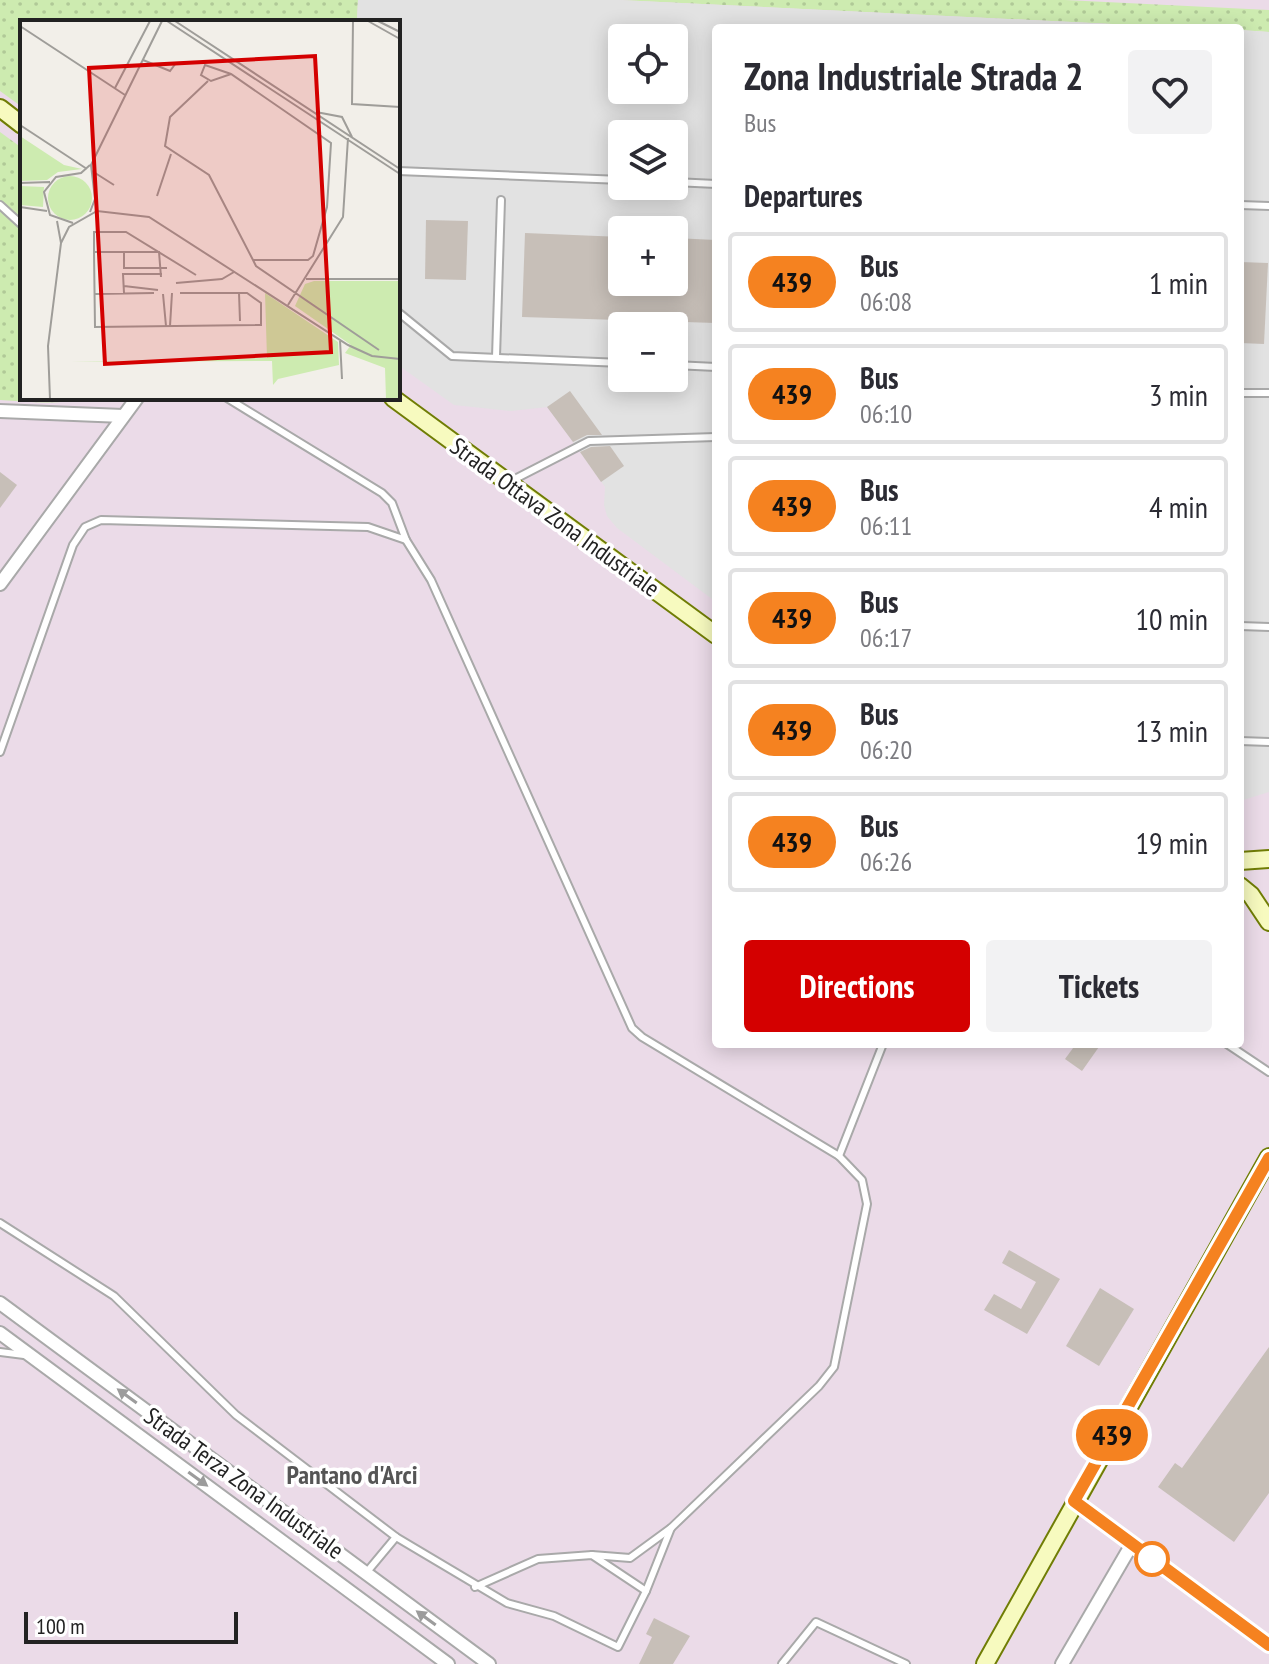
<!DOCTYPE html>
<html lang="en">
<head>
<meta charset="utf-8">
<style>
  body { margin:0; font-family:"PT Sans Narrow",sans-serif; background:#f2f2f3; color:#2b2b33; height:100vh; display:flex; flex-direction:column; font-size:30px; white-space:nowrap }
  * { box-sizing:border-box; margin:0 }
  p { font-size:26px; color:#7c7c81 }
  .icon { flex:none; width:44px; height:44px; fill:none; stroke:currentColor; stroke-width:2; stroke-linecap:round; stroke-linejoin:round }
  .map { position:relative; flex:1; overflow:hidden }
  .panel { position:absolute; left:712px; top:24px; width:532px; height:1024px; display:flex; flex-direction:column; background:#fff; border-radius:8px; box-shadow:0 4px 20px #0003 }
  .panel>* { flex:none }
  .badge { padding:0 16px; border-radius:26px; font-size:28px; line-height:52px }
  .controls { position:absolute; left:608px; top:24px; display:grid; gap:16px }
  .controls a { display:grid; place-items:center; width:80px; height:80px; border-radius:8px; background:#fff; box-shadow:0 4px 20px #0003; font-size:40px }
  .scale { position:absolute; left:24px; bottom:20px; width:214px; box-sizing:border-box; padding-left:8px; border:4px solid #222; border-top:0; font-size:22px; line-height:28px; white-space:nowrap; color:#222; -webkit-text-stroke:6px #fff; paint-order:stroke }
  .map>.badge { position:absolute; translate:-50% -50%; box-shadow:0 0 0 4px #fff }
  h2 { padding:0 32px; font-size:30px; line-height:72px }
  .round { display:grid; place-items:center; flex:none; width:84px; height:84px; border-radius:8px; background:#f2f2f3 }
  .head { display:flex; align-items:center; justify-content:space-between; height:136px; padding:0 32px }
  h1 { font-size:38px; font-weight:800; line-height:60px }
  .action { display:flex; gap:16px; margin-top:auto; padding:16px 32px }
  .action a { flex:1; height:92px; border-radius:8px; background:#d40000; color:#fff; font-size:32px; font-weight:800; line-height:92px; text-align:center }
  .action a+a { background:#f2f2f3; color:#2b2b33 }
  ul { padding:0; list-style:none }
  li { display:flex; align-items:center; gap:24px; height:100px; margin:0 16px 12px; padding:0 16px; border:4px solid #e1e1e2; border-radius:8px }
  li div { flex:1 }
  li b { display:block; font-size:30px }
  li em { font-style:normal }
  li .badge { min-width:88px; font-weight:700; text-align:center }
  .map>svg:first-child { display:block }
</style>
</head>
<body>
<div class="map">
<svg width="1269" height="1664" viewBox="0 0 1269 1664">
  <defs>
    <pattern id="grass-dots" width="8" height="8" patternUnits="userSpaceOnUse" patternTransform="scale(2)"><rect width="8" height="8" fill="#cdebb0"/><path d="M2 2h.1M6 6h.1" fill="none" stroke="#b0c997" stroke-width="1.8" stroke-linecap="round"/></pattern>
  </defs>
  <rect width="100%" height="100%" fill="#f2efe9"/>
  <!-- industrial -->
  <path fill="#ebdbe8" fill-rule="evenodd" d="M 0,0 L 1269,0 L 1269,1664 L 0,1664 ZM 22,22 L 398,22 L 398,398 L 22,398 ZM 716,28 L 1240,28 L 1240,1044 L 716,1044 ZM 622,38 L 674,38 L 674,90 L 622,90 ZM 622,134 L 674,134 L 674,186 L 622,186 ZM 622,230 L 674,230 L 674,282 L 622,282 ZM 622,326 L 674,326 L 674,378 L 622,378 Z"/>
  <!-- grass -->
  <g fill="url(#grass-dots)">
    <polygon points="0,0 358,0 357,22 22,22 22,107 0,91"/>
    <polygon points="619,0 1065,0 1269,10 1269,32 1240,30 1240,28 1193,28"/>
    <path d="M 0,132 L 22,148 L 22,398 L 88,398 C 59,405 30,402 0,400 Z"/>
  </g>
  <!-- parking -->
  <g fill="#e2e2e2" fill-rule="evenodd">
    <path d="M 358,0 L 619,0 L 1193,28 L 716,28 L 716,602 L 617,528 L 607,516 L 604,505 L 605,487 L 548,407 L 511,411 L 454,405 L 398,365 L 398,22 L 357,22 ZM 622,38 L 674,38 L 674,90 L 622,90 ZM 622,134 L 674,134 L 674,186 L 622,186 ZM 622,230 L 674,230 L 674,282 L 622,282 ZM 622,326 L 674,326 L 674,378 L 622,378 Z"/>
    <polygon points="1240,30 1269,32 1269,792 1240,801"/>
  </g>
  <!-- building -->
  <g fill="#c7bfb8">
    <polygon points="426,220 468,221 466,280 425,279"/>
    <polygon points="525,233 622,237 622,282 674,282 674,238 716,240 716,323 522,317"/>
    <polygon points="1240,262 1268,263 1264,344 1240,343"/>
    <polygon points="570,391 602,435 587,435 573,442 547,407"/>
    <polygon points="610,446 624,466 601,482 580,452 591,447"/>
    <polygon points="0,472 17,485 0,508"/>
    <polygon points="1076,1044 1101,1044 1082,1071 1065,1059"/>
    <polygon points="1009,1250 1060,1279 1027,1334 984,1310 994,1294 1021,1309 1036,1282 1002,1263"/>
    <polygon points="1100,1288 1134,1309 1099,1366 1066,1346"/>
    <polygon points="1269,1347 1269,1493 1234,1542 1158,1487 1175,1463 1182,1468"/>
    <polygon points="654,1618 690,1636 673,1664 639,1664 652,1637 646,1634"/>
  </g>
  <g fill="none" stroke-linecap="round" stroke-linejoin="round">
    <!-- lane casing -->
    <g stroke="#a9a9a9" stroke-width="10">
      <g id="lane">
        <polyline points="398,171 622,180"/>
        <polyline points="674,182 716,184"/>
        <polyline points="0,205 22,225"/>
        <polyline points="1240,205 1269,206"/>
        <polyline points="398,312 452,356 622,363"/>
        <polyline points="496,357 501,200"/>
        <polyline points="674,365 716,367"/>
        <polyline points="1240,393 1269,393"/>
        <polyline points="511,481 589,441 716,437"/>
        <polyline points="406,540 431,580 632,1028 642,1037 839,1156 862,1180 867,1204 834,1367 819,1386 671,1528 630,1558 592,1555"/>
        <polyline points="1240,626 1269,627"/>
        <polyline points="1240,741 1269,742"/>
        <polyline points="0,752 73,545 85,527 101,520 368,527 406,540 392,503 382,493 227,398"/>
        <polyline points="1227,1044 1269,1072"/>
        <polyline points="839,1156 883,1044"/>
        <polyline points="0,1223 114,1296 236,1415 396,1537 507,1603 554,1616 618,1647 646,1591 592,1555 538,1559 475,1587"/>
        <polyline points="0,1352 24,1355"/>
        <polyline points="366,1573 396,1537"/>
        <polyline points="646,1591 671,1528"/>
        <polyline points="782,1664 816,1622 906,1664"/>
      </g>
    </g>
    <!-- street casing -->
    <g stroke="#a9a9a9" stroke-width="16">
      <g id="street">
        <polyline points="0,411 123,416"/>
        <polyline points="0,584 137,398"/>
        <polyline points="0,1303 489,1664"/>
        <polyline points="0,1333 448,1664"/>
        <polyline points="1074,1501 1269,1645"/>
        <polyline points="1062,1664 1132,1544"/>
      </g>
    </g>
    <!-- secondary casing -->
    <g stroke="#707d05" stroke-width="20">
      <g id="secondary">
        <polyline points="0,108 22,125"/>
        <polyline points="393,398 716,635"/>
        <polyline points="1240,861 1269,859"/>
        <polyline points="1240,886 1251,895 1269,922"/>
        <polyline points="985,1664 1269,1157"/>
      </g>
    </g>
    <!-- lane -->
    <use href="#lane" stroke="#fff" stroke-width="6"/>
    <!-- street -->
    <use href="#street" stroke="#fff" stroke-width="12"/>
    <!-- secondary -->
    <use href="#secondary" stroke="#f7fabf" stroke-width="16"/>
  </g>
  <!-- one-way arrows -->
  <defs><path id="oneway-solid" d="M-6-.8H1V-3.2L6.5 0L1 3.2V.8H-6Z" transform="scale(2)"/></defs>
  <g fill="#9c9c9c">
    <use href="#oneway-solid" transform="translate(127 1396) rotate(-144)"/>
    <use href="#oneway-solid" transform="translate(198 1479) rotate(36)"/>
    <use href="#oneway-solid" transform="translate(426 1618) rotate(-144)"/>
  </g>
  <g fill="none" stroke-linecap="round" stroke-linejoin="round">
    <!-- line casing -->
    <g stroke="#fff" stroke-width="18">
      <polyline id="line" points="1269,1158 1074,1501 1269,1645"/>
    </g>
    <!-- line -->
    <use href="#line" stroke="#f58220" stroke-width="12"/>
  </g>
  <!-- markers -->
  <circle fill="#fff" stroke="#f58220" stroke-width="4" cx="1152" cy="1559" r="16"/>
  <g text-anchor="middle" dominant-baseline="central" stroke-width="7" stroke-linejoin="round" paint-order="stroke">
    <!-- street labels -->
    <g font-size="24" fill="#222" stroke="#fff">
      <text transform="translate(555 517) rotate(36)">Strada Ottava Zona Industriale</text>
      <text transform="translate(244 1483) rotate(36)">Strada Terza Zona Industriale</text>
    </g>
    <!-- neighbourhood labels -->
    <g font-size="26" font-weight="bold" fill="#555" stroke="#fff">
      <text x="352" y="1474">Pantano d'Arci</text>
    </g>
  </g>
  <!-- overview -->
  <g transform="translate(20 20)">
    <rect width="380" height="380" fill="#f2efe9"/>
    <path d="M 0,116 L 44,145 L 62,149 L 38,152 L 27,160 L 0,161 ZM28 178a22 22 0 1 1 44 0a22 22 0 1 1-44 0ZM 0,166 L 24,167 L 23,187 L 0,185 ZM 294,261 L 380,261 L 380,379 L 366,379 L 365,348 L 325,333 L 331,325 L 275,286 L 285,264 ZM 245,273 L 318,322 L 319,345 L 258,359 L 253,365 L 252,341 L 51,342 L 247,338 Z" fill="#cdebb0"/>
    <path fill="none" stroke="#9f9d99" stroke-width="2" d="M 147,1 L 380,154M 155,1 L 380,149M 333,1 L 332,84 L 380,87M 348,1 L 380,19M 358,1 L 380,12M 0,6 L 105,75M 123,40 L 150,51 L 156,43M 211,54 L 191,61 L 181,55 L 185,45 L 211,54 L 311,123 L 307,187 L 293,236 L 288,240 L 233,240 L 236,246 L 359,330M 188,61 L 150,97 L 145,126 L 189,155 L 233,240M 95,68 L 130,1M 296,92 L 322,97 L 332,117M 0,105 L 67,149M 72,151 L 94,165M 0,163 L 30,162M 137,176 L 151,134M 0,187 L 27,191M 70,192 L 75,179 L 71,145 L 142,1M 53,203 L 30,195 L 24,172 L 36,157 L 61,153 L 70,145M 41,223 L 49,207 L 77,191 L 129,197 L 328,325 L 352,336 L 380,339M 74,232 L 75,307 L 241,305 L 241,283 L 227,273 L 160,273M 104,232 L 104,248 L 147,248M 141,257 L 139,232 L 74,232 L 74,212 L 106,212 L 176,255M 286,259 L 380,259M 156,263 L 202,259 L 214,252M 104,266 L 138,270M 104,273 L 103,254 L 142,254M 219,273 L 220,301M 75,274 L 134,273M 143,274 L 146,306M 268,285 L 323,197 L 328,118M 150,306 L 152,273M 320,320 L 322,359M 30,379 L 28,326 L 41,223 L 37,201"/>
    <path fill="#d40000" fill-opacity="0.15" stroke="#d40000" stroke-width="4" d="M 295,36 L 311,332 L 85,344 L 69,48 Z"/>
    <rect width="380" height="380" fill="none" stroke="#222" stroke-width="4"/>
  </g>
</svg>
<div class="controls">
<a><svg class="icon" aria-label="locate" viewBox="0 0 24 24"><circle cx="12" cy="12" r="6"/><path d="M12 2v4M12 18v4M2 12h4M18 12h4"/></svg></a>
<a><svg class="icon" aria-label="layers" viewBox="0 0 24 24"><path d="M12 4l9 5-9 5-9-5zM3 14l9 5 9-5"/></svg></a>
<a>+</a>
<a>−</a>
</div>
<div class="scale">100 m</div>
<b class="badge" style="left:1112px;top:1435px;background:#f58220;color:#111">439</b>
<section class="panel">
<div class="head"><div><h1>Zona Industriale Strada 2</h1><p>Bus</p></div><a class="round"><svg class="icon" aria-label="heart" viewBox="0 0 24 24"><path d="M12 20l-8-8c-3-5 5-10 8-4 3-6 11-1 8 4z"/></svg></a></div>
<h2>Departures</h2>
<ul>
<li><span class="badge" style="background:#f58220;color:#111">439</span><div><b>Bus</b><p>06:08</p></div><em>1 min</em></li>
<li><span class="badge" style="background:#f58220;color:#111">439</span><div><b>Bus</b><p>06:10</p></div><em>3 min</em></li>
<li><span class="badge" style="background:#f58220;color:#111">439</span><div><b>Bus</b><p>06:11</p></div><em>4 min</em></li>
<li><span class="badge" style="background:#f58220;color:#111">439</span><div><b>Bus</b><p>06:17</p></div><em>10 min</em></li>
<li><span class="badge" style="background:#f58220;color:#111">439</span><div><b>Bus</b><p>06:20</p></div><em>13 min</em></li>
<li><span class="badge" style="background:#f58220;color:#111">439</span><div><b>Bus</b><p>06:26</p></div><em>19 min</em></li>
</ul>
<div class="action"><a>Directions</a><a>Tickets</a></div>
</section>
</div>
</body>
</html>
